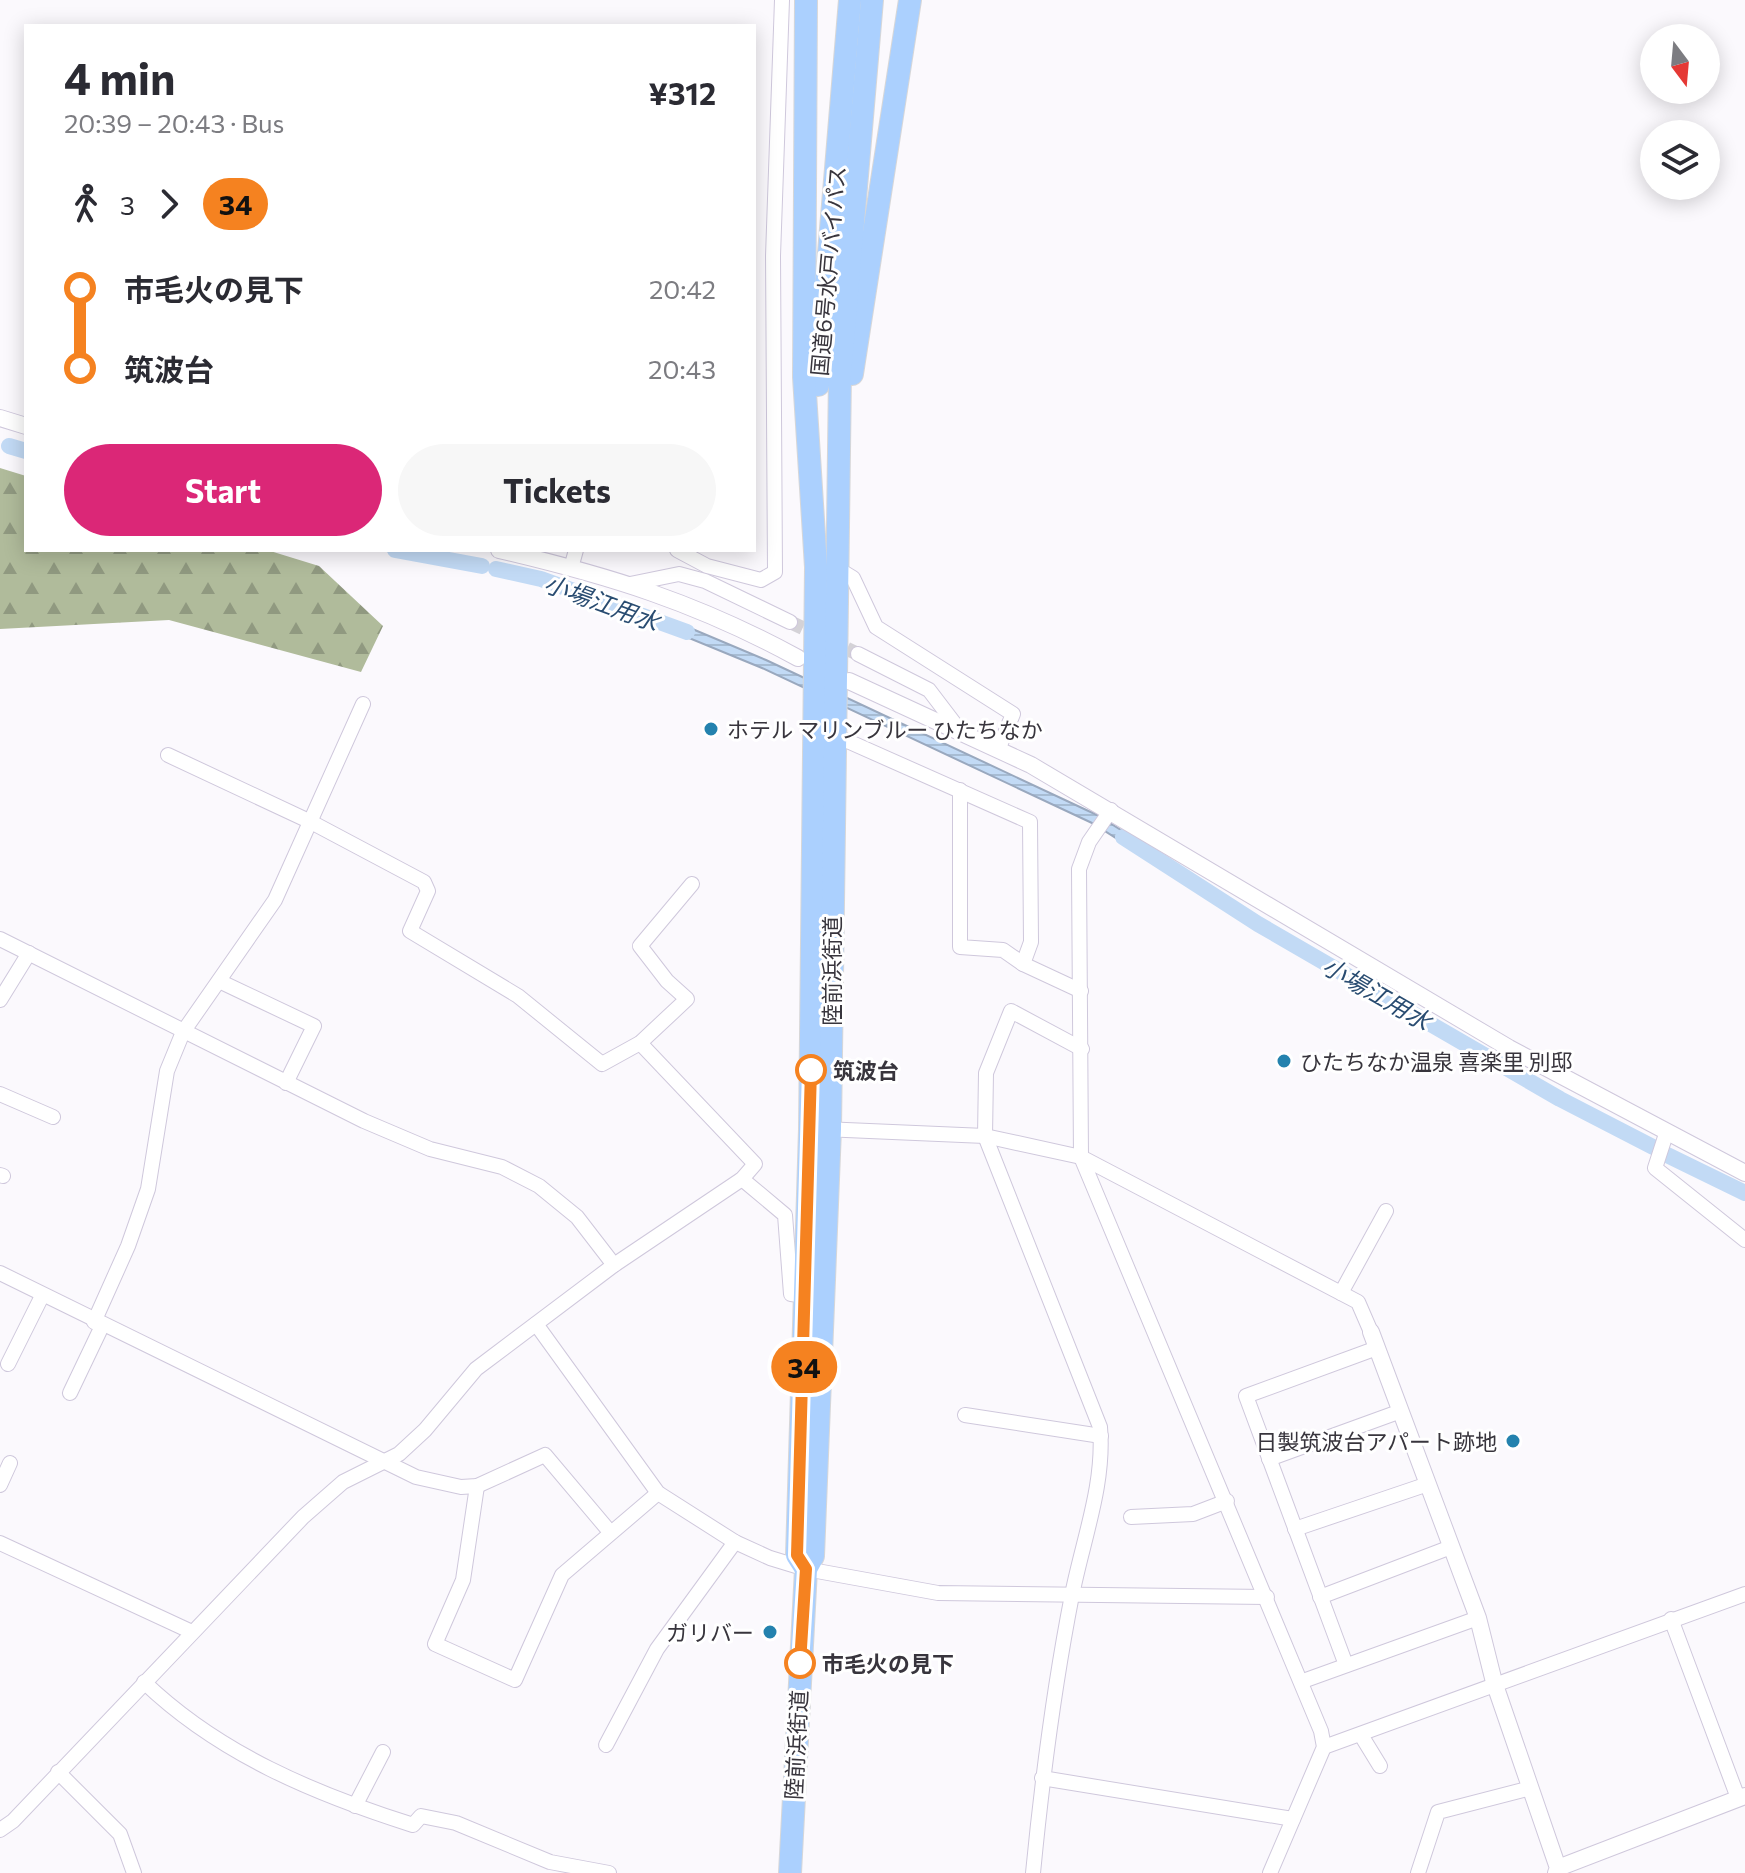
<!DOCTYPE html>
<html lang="en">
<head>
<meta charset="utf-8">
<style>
  body { margin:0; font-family:Commissioner,"Noto Sans JP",sans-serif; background:#f7f7f7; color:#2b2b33; height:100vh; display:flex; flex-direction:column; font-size:30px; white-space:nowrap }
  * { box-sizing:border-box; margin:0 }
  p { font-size:26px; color:#7c7c81 }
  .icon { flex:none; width:44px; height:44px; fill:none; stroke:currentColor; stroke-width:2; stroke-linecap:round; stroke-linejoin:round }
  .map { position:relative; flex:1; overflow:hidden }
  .drawer { position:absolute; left:24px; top:24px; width:732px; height:528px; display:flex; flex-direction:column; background:#fff; border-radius:0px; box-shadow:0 4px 20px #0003 }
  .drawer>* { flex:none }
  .badge { padding:0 16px; border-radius:26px; font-size:28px; line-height:52px }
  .needle { width:52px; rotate:164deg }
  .fabs { position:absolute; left:1640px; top:24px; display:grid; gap:16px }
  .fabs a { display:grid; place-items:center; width:80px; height:80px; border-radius:50%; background:#fff; box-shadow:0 4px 20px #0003; font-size:40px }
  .map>.badge { position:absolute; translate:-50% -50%; box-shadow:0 0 0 4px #fff }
  .legs { display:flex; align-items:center; gap:12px; height:88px; padding:0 40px; font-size:26px }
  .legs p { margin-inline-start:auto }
  .summary { display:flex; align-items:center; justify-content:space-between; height:136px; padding:0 40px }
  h1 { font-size:44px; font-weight:700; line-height:60px }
  .primary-button { display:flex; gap:16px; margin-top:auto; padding:16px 40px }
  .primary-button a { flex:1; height:92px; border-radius:48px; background:#db2777; color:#fff; font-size:32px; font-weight:700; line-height:92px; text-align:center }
  .primary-button a+a { background:#f7f7f7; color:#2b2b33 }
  ul { padding:0 40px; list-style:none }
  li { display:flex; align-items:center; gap:28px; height:80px; font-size:30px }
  li i { display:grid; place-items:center; width:12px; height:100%; margin:0 10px; background:currentColor }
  li i::after { content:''; width:20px; height:20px; margin:-10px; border:6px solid; border-radius:50%; background:#fff }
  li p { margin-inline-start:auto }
  li:first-child i { background:linear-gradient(#0000 50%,currentColor 0) }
  li:last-child i { background:linear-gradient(currentColor 50%,#0000 0) }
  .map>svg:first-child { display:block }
</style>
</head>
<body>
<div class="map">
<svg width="1745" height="1873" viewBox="0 0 1745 1873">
  <defs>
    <pattern id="forest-firs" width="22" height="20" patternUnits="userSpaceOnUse" patternTransform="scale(2)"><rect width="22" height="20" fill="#b0bb9b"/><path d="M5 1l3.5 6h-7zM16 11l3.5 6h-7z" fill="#909980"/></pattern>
    <pattern id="water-rules" width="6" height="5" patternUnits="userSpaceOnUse" patternTransform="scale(2)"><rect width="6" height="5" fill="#c2daf5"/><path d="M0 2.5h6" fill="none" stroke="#a7bcd3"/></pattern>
  </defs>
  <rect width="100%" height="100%" fill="#fbf9fd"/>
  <!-- forest -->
  <polygon fill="url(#forest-firs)" points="0,468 26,476 26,550 267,550 319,566 383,626 361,672 169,620 0,629"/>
  <!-- water -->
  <polygon fill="url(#water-rules)" stroke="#99a8be" stroke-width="2" points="671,620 766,660 1097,815 1143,844 1138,852 1092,823 762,668 667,629"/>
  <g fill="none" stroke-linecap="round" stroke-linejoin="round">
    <!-- canal -->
    <g stroke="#c2daf5" stroke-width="16">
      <polyline points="9,446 26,451"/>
      <polyline points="395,550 482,566"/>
      <polyline points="496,569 541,579 687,632"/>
      <polyline points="1123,837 1258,924 1560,1099 1653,1147"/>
      <polyline points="1663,1153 1745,1193"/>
    </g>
    <!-- minor-tunnel -->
    <polyline stroke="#d4d2d7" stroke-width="14" stroke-dasharray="14 7" stroke-linecap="butt" points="790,622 858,654"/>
    <!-- minor casing -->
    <g stroke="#cfc8dc" stroke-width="16">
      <g id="minor">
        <polyline points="677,550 707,566 761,580 775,572 773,256 782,0"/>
        <polyline points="835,567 853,578 876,627 1013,714 998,750"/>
        <polyline points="571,568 576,550"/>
        <polyline points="630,584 679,574 705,581 790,622"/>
        <polyline points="858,654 929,690 961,732"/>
        <polyline points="834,735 1030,822 1031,942 1023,964"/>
        <polyline points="168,755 311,822 424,882 428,891 410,931 518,996 602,1064 640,1043 687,999 667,981 640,946 692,884"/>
        <polyline points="960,790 960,947 1003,950 1023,964 1081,991"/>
        <polyline points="1111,810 1089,842 1079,869 1081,1157 1321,1731 1324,1747 1270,1873"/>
        <polyline points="0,939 364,1121 430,1149 502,1167 539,1186 577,1217 614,1265"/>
        <polyline points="219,981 314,1026 286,1083"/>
        <polyline points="0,1000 29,953"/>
        <polyline points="0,1094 53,1117"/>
        <polyline points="823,1129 985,1136 1081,1157 1358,1302 1371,1332"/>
        <polyline points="1666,1134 1655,1168 1745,1240"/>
        <polyline points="0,1175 3,1176"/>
        <polyline points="742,1179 785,1215 791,1294 806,1296"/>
        <polyline points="0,1273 416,1477 461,1487 477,1486 545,1455 610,1532"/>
        <polyline points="1341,1293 1386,1211"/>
        <polyline points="94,1322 128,1246 148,1189 167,1071 183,1032 275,900 363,704"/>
        <polyline points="536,1324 658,1493 735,1542 770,1558 806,1569 938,1593 1267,1597"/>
        <polyline points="8,1364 42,1296"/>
        <polyline points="70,1393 102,1326"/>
        <polyline points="965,1415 1101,1436"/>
        <polyline points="1269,1459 1401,1411"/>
        <polyline points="0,1485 10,1463"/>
        <polyline points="477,1486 463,1580 435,1644 515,1680 562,1575 658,1493"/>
        <polyline points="1131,1517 1193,1514 1227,1501"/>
        <polyline points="1295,1529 1428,1484"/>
        <polyline points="0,1543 192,1632"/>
        <polyline points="1320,1597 1451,1547"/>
        <polyline points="1671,1619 1738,1798"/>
        <polyline points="1346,1665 1246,1396 1377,1348"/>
        <polyline points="1303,1681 1478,1618"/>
        <path d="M 144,1682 C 219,1754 315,1794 413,1825 L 421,1816 L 456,1823 L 550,1862 L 609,1873"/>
        <polyline points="1361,1735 1380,1766"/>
        <polyline points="606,1745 657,1649 735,1542"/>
        <polyline points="1324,1747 1745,1594"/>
        <polyline points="58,1772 120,1834 134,1873"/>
        <polyline points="1042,1778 1293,1819"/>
        <polyline points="355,1806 383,1752"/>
        <polyline points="0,1830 13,1821 303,1517 343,1482 399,1454 425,1430 476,1369 614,1265 742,1179 755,1164 640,1043"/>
        <path d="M 1033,1873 C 1042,1780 1054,1687 1072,1595 C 1083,1539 1105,1484 1100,1427 L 985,1136 L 986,1073 L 1011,1011 L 1082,1049"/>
        <polyline points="1418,1873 1438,1812 1531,1788"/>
      </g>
    </g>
    <!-- tertiary casing -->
    <g stroke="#cfc8dc" stroke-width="18">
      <g id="tertiary">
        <polyline points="0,418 26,426"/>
        <path d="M 499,550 C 611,576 697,603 798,658"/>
        <polyline points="849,681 1031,765 1509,1048 1745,1173"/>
        <polyline points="1371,1332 1478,1618 1494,1682 1558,1868 1556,1873"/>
        <polyline points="1558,1868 1745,1796"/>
      </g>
    </g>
    <!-- trunk casing -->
    <g stroke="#d7d7d8" stroke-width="24">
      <g id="trunk">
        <polyline points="852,374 910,0"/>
        <polyline points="818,385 850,0"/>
        <polyline points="806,1569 797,1555 810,1129 816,567 804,377 806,0"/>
        <polyline points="790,1873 806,1569 813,1556 830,1129 840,375 872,0"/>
      </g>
    </g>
    <!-- minor -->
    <use href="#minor" stroke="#fff" stroke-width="14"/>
    <!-- tertiary -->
    <use href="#tertiary" stroke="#fff" stroke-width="16"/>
    <!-- trunk -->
    <use href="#trunk" stroke="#abd0fe" stroke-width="22"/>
  </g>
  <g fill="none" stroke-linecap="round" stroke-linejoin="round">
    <!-- line-1 casing -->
    <g stroke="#fff" stroke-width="18">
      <polyline id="line-1" points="800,1663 806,1569 797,1555 811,1070"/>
    </g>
    <!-- line-1 -->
    <use href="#line-1" stroke="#f58220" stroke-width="12"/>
  </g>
  <!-- markers -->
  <g fill="#2482ae" stroke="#fff" stroke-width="3">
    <circle cx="711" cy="729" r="8"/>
    <circle cx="1284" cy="1061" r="8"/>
    <circle cx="1513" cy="1441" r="8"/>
    <circle cx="770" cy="1632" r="8"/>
  </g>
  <g fill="#fff" stroke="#f58220" stroke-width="4">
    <circle cx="811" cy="1070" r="14"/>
    <circle cx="800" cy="1663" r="14"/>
  </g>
  <g text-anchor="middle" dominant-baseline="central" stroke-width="6" stroke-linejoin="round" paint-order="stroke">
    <!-- street labels -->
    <g font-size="22" fill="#38353d" stroke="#fff">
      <text transform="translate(828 271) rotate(-85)">国道6号水戸バイパス</text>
      <text transform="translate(831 971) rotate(-90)">陸前浜街道</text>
      <text transform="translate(796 1745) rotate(-87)">陸前浜街道</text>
    </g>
    <!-- poi labels -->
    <g font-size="22" fill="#38353d" stroke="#fff" text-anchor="start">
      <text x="727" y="729">ホテル マリンブルー ひたちなか</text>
      <text x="1300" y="1061">ひたちなか温泉 喜楽里 別邸</text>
      <text x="1497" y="1441" text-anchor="end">日製筑波台アパート跡地</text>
      <text x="754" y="1632" text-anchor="end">ガリバー</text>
    </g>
    <!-- stop labels -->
    <g font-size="22" font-weight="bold" fill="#38353d" stroke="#fff" text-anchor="start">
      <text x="833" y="1070">筑波台</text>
      <text x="822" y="1663">市毛火の見下</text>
    </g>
    <!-- water labels -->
    <g font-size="24" font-style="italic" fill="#294c71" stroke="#fff">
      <text transform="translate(602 602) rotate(20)">小場江用水</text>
      <text transform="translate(1377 993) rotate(30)">小場江用水</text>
    </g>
  </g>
</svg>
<div class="fabs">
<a><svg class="needle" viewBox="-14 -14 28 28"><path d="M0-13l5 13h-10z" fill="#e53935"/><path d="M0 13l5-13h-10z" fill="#7c7c81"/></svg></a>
<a><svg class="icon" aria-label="layers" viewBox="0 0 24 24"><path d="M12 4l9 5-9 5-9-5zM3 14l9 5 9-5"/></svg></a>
</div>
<b class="badge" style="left:804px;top:1367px;background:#f58220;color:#111">34</b>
<section class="drawer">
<div class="summary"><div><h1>4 min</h1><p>20:39 – 20:43 · Bus</p></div><b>¥312</b></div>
<div class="legs"><svg class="icon" aria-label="walk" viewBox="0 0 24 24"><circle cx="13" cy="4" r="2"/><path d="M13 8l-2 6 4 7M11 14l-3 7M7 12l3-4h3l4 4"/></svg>3<svg class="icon" aria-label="forward" viewBox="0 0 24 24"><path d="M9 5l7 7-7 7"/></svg><b class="badge" style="background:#f58220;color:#111">34</b></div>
<ul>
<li><i style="color:#f58220"></i><b>市毛火の見下</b><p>20:42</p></li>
<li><i style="color:#f58220"></i><b>筑波台</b><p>20:43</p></li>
</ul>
<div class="primary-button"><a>Start</a><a>Tickets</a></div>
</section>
</div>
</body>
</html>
